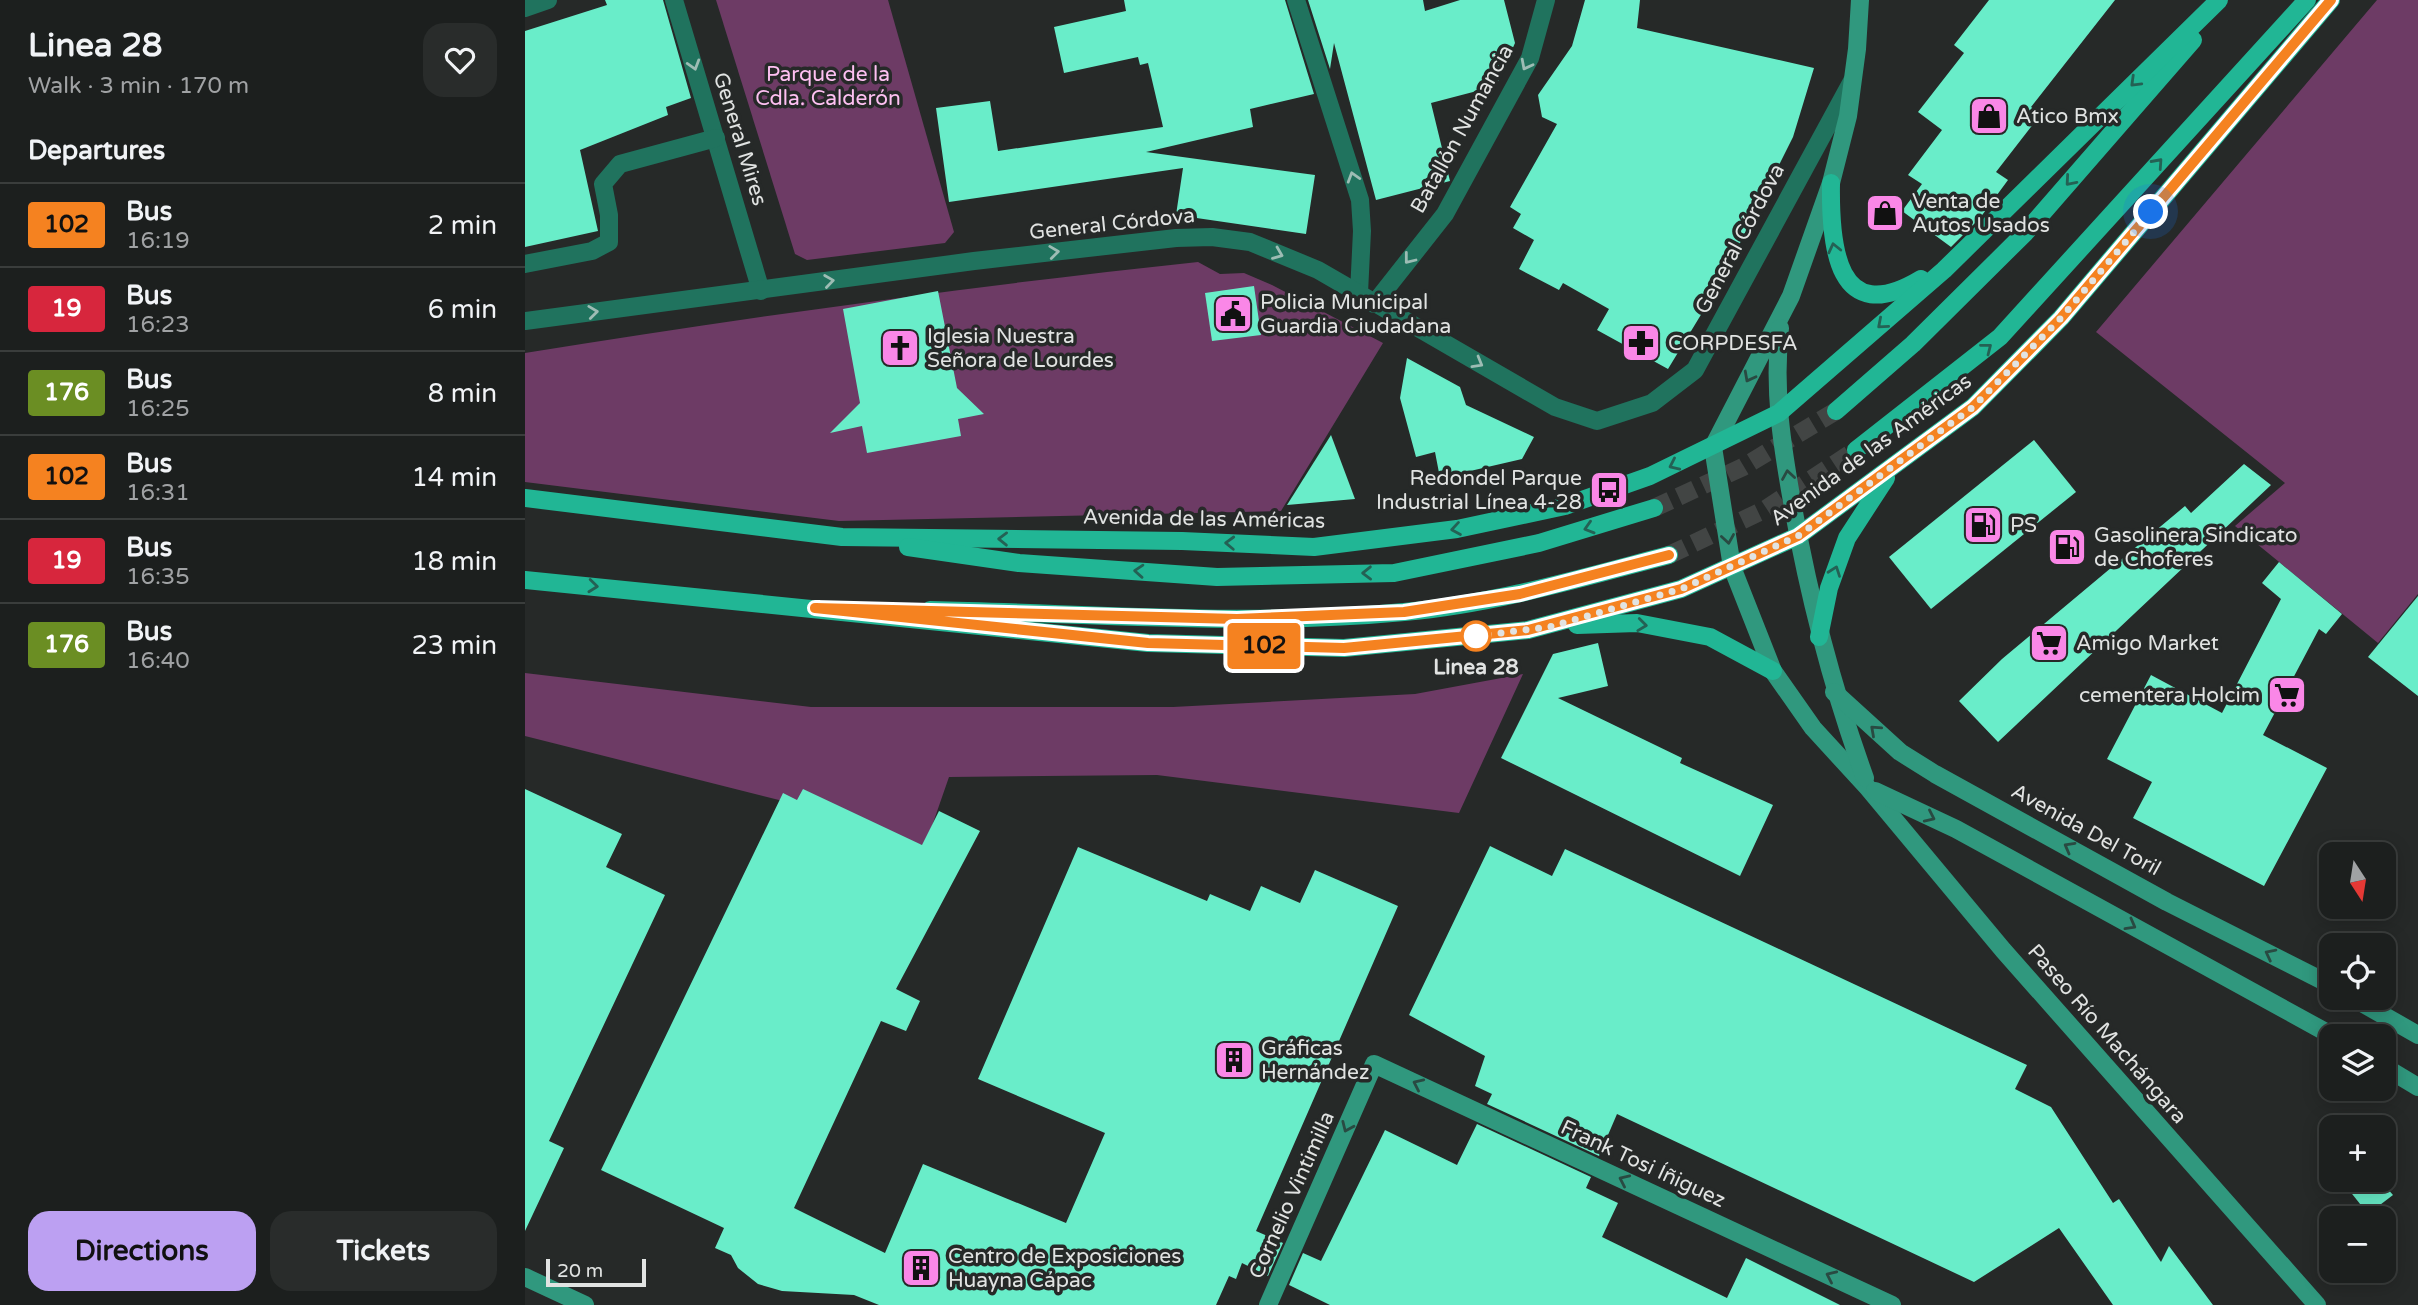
<!DOCTYPE html>
<html lang="en">
<head>
<meta charset="utf-8">
<style>
  body { margin:0; font-family:"Varela Round",sans-serif; background:#292c2b; color:#f1f3f6; height:100vh; display:flex; flex-direction:column; font-size:26px; white-space:nowrap }
  * { box-sizing:border-box; margin:0 }
  p { font-size:23px; color:#a0a2a4 }
  .icon { flex:none; width:38px; height:38px; fill:none; stroke:currentColor; stroke-width:2; stroke-linecap:round; stroke-linejoin:round }
  .map { position:relative; flex:1; overflow:hidden }
  .details { display:flex; flex-direction:column; background:#1c1f1e; width:525px }
  .details>* { flex:none }
  .badge { padding:0 14px; border-radius:5px; font-size:24px; line-height:46px }
  .needle { width:46px; rotate:168deg }
  .fabs { position:absolute; left:1794px; top:842px; display:grid; gap:14px }
  .fabs a { display:grid; place-items:center; width:77px; height:77px; border-radius:14px; background:#1c1f1e; box-shadow:0 4px 18px #0003,0 0 0 2px #3a3d3c; font-size:35px }
  .scale { position:absolute; left:21px; bottom:18px; width:100px; box-sizing:border-box; padding-left:7px; border:4px solid #e1e3e2; border-top:0; font-size:19px; line-height:24px; white-space:nowrap; color:#e1e3e2; -webkit-text-stroke:5px #262928; paint-order:stroke }
  .you { position:absolute; width:35px; height:35px; margin:-18px; border:5px solid #fff; border-radius:50%; background:#1a73e8; box-shadow:0 0 0 10px #1a73e833 }
  .map>.badge { position:absolute; translate:-50% -50%; box-shadow:0 0 0 4px #fff }
  h2 { padding:0 28px; font-size:26px; line-height:63px }
  .round { display:grid; place-items:center; flex:none; width:74px; height:74px; border-radius:21px; background:#292c2b }
  .head { display:flex; align-items:center; justify-content:space-between; height:119px; padding:0 28px }
  h1 { font-size:33px; font-weight:700; line-height:52px }
  .cta { display:flex; gap:14px; margin-top:auto; padding:14px 28px }
  .cta a { flex:1; height:80px; border-radius:21px; background:#bca0f2; color:#111; font-size:28px; font-weight:700; line-height:80px; text-align:center }
  .cta a+a { background:#292c2b; color:#f1f3f6 }
  ul { padding:0; list-style:none }
  li { display:flex; align-items:center; gap:21px; height:84px; padding:0 28px; border-top:2px solid #3a3d3c }
  li div { flex:1 }
  li b { display:block; font-size:26px }
  li em { font-style:normal }
  li .badge { min-width:77px; font-weight:700; text-align:center }
  main { display:flex; flex:1; min-height:0 }
  .map>svg:first-child { display:block }
</style>
</head>
<body>
<main>
<section class="details">
<div class="head"><div><h1>Linea 28</h1><p>Walk · 3 min · 170 m</p></div><a class="round"><svg class="icon" aria-label="heart" viewBox="0 0 24 24"><path d="M12 20l-8-8c-3-5 5-10 8-4 3-6 11-1 8 4z"/></svg></a></div>
<h2>Departures</h2>
<ul>
<li><span class="badge" style="background:#f58220;color:#111">102</span><div><b>Bus</b><p>16:19</p></div><em>2 min</em></li>
<li><span class="badge" style="background:#d7263d;color:#fff">19</span><div><b>Bus</b><p>16:23</p></div><em>6 min</em></li>
<li><span class="badge" style="background:#6b8e23;color:#fff">176</span><div><b>Bus</b><p>16:25</p></div><em>8 min</em></li>
<li><span class="badge" style="background:#f58220;color:#111">102</span><div><b>Bus</b><p>16:31</p></div><em>14 min</em></li>
<li><span class="badge" style="background:#d7263d;color:#fff">19</span><div><b>Bus</b><p>16:35</p></div><em>18 min</em></li>
<li><span class="badge" style="background:#6b8e23;color:#fff">176</span><div><b>Bus</b><p>16:40</p></div><em>23 min</em></li>
</ul>
<div class="cta"><a>Directions</a><a>Tickets</a></div>
</section>
<div class="map">
<svg width="1893" height="1305" viewBox="0 0 1893 1305">
  <rect width="100%" height="100%" fill="#262928"/>
  <!-- green -->
  <g fill="#6d3b65">
    <polygon points="191,0 363,0 429,232 420,243 282,260 270,254"/>
    <polygon points="1852,0 1893,0 1893,594 1853,643 1710,526 1760,483 1571,332"/>
    <path d="M 673,262 L 695,274 L 719,273 L 747,285 L 858,343 L 756,511 L 314,521 L 0,482 L 0,353 C 224,317 447,286 673,262 Z"/>
    <polygon points="0,673 286,707 648,707 890,694 998,674 934,813 632,775 424,777 400,846 258,801 0,736"/>
  </g>
  <!-- building -->
  <g fill="#69edc9">
    <polygon points="80,0 138,0 166,98 141,107 143,115 55,150 73,231 0,247 0,31 82,5"/>
    <polygon points="599,0 760,0 789,94 725,109 728,127 621,152 790,175 781,234 651,215 658,168 424,202 411,108 465,101 473,151 638,127 623,63 615,65 613,57 539,73 529,27 601,11"/>
    <polygon points="783,0 898,0 900,11 935,0 979,0 990,43 971,86 906,103 925,181 851,200 809,43 805,69"/>
    <polygon points="1060,0 1115,0 1112,28 1289,68 1268,137 1194,285 1143,369 1072,330 1084,309 1038,283 1034,290 994,269 1009,240 988,228 996,214 985,207 1032,124 1017,117 1013,95 1047,46"/>
    <polygon points="1464,0 1590,0 1506,107 1516,114 1471,172 1483,180 1455,218 1426,247 1377,211 1397,184 1383,175 1417,130 1393,112 1439,53 1429,45"/>
    <polygon points="729,286 736,335 687,341 680,293"/>
    <polygon points="413,291 432,388 459,414 433,419 436,436 342,453 337,426 305,433 335,403 318,309"/>
    <polygon points="882,358 935,387 941,405 1009,437 997,459 915,478 910,452 891,457 875,398"/>
    <polygon points="806,435 830,499 762,505"/>
    <polygon points="1509,440 1551,492 1406,609 1364,557"/>
    <polygon points="1719,464 1746,485 1473,742 1434,701 1477,659 1660,506 1666,513"/>
    <polygon points="1754,562 1817,614 1801,634 1794,629 1738,735 1802,768 1739,886 1608,818 1627,782 1582,759 1626,675 1697,713 1756,599 1737,583"/>
    <polygon points="1893,596 1893,696 1843,657"/>
    <polygon points="1073,643 1083,686 1033,698 1157,758 1155,763 1248,805 1215,876 976,758 1028,654"/>
    <polygon points="0,789 97,834 81,867 140,895 24,1141 39,1148 0,1231"/>
    <polygon points="278,789 397,845 414,811 455,831 371,989 395,1001 381,1031 356,1021 269,1208 360,1253 398,1164 541,1223 580,1133 453,1079 553,847 682,901 685,894 725,911 736,886 775,903 790,870 873,906 731,1231 758,1243 743,1276 717,1263 711,1279 704,1276 691,1305 354,1305 329,1295 257,1291 233,1284 213,1268 206,1255 190,1248 199,1228 76,1170 258,793 272,800"/>
    <polygon points="965,846 1027,876 1040,849 1502,1065 1490,1089 1526,1107 1588,1203 1594,1199 1636,1262 1644,1246 1688,1305 1588,1305 1534,1228 1449,1282 1092,1114 1074,1156 962,1104 967,1094 950,1086 960,1056 884,1015"/>
    <polygon points="952,1124 1066,1177 1061,1188 1093,1203 1077,1237 1202,1298 1221,1258 1315,1305 805,1305 764,1285 778,1253 796,1261 860,1130 932,1165"/>
    <polygon points="1816,1180 1855,1180 1868,1195 1843,1214"/>
  </g>
  <g fill="none" stroke-linecap="round" stroke-linejoin="round">
    <!-- primary-tunnel -->
    <g stroke="#424544" stroke-width="18" stroke-dasharray="18 9" stroke-linecap="butt">
      <polyline points="1129,508 1218,467 1311,411"/>
      <polyline points="1144,555 1239,510 1331,450"/>
    </g>
    <!-- street -->
    <g stroke="#20735e" stroke-width="18">
      <polyline points="149,0 236,291"/>
      <polyline points="771,0 835,200 837,231 834,293"/>
      <polyline points="0,8 23,0"/>
      <polyline points="0,264 67,251 84,242 84,215 78,184 95,164 191,138"/>
      <polyline points="849,304 920,214 1005,58 1021,0"/>
      <polyline points="0,321 449,261 651,238 687,237 725,242 793,270 1030,407 1072,421 1127,403 1170,370 1327,81"/>
    </g>
    <!-- secondary -->
    <g stroke="#30987e" stroke-width="18">
      <polyline points="1335,0 1332,49 1323,116 1306,183 1266,296 1188,447 1207,567 1248,671 1288,728 1343,788 1478,950 1792,1305"/>
      <path d="M 1255,328 C 1248,390 1257,446 1268,507 C 1285,602 1307,687 1340,778"/>
      <polyline points="1309,692 1375,752 1410,774 1642,902 1806,985"/>
      <polyline points="1350,791 1431,829 1808,1036"/>
      <polyline points="1828,998 1893,1035"/>
      <polyline points="1858,1066 1893,1087"/>
      <polyline points="0,1277 60,1305"/>
      <polyline points="743,1305 849,1064 1367,1305"/>
    </g>
    <!-- primary -->
    <g stroke="#21b695" stroke-width="18">
      <path d="M 1306,183 C 1305,245 1311,330 1396,279"/>
      <polyline points="1311,411 1388,344 1500,233 1668,40"/>
      <polyline points="1331,450 1475,337 1782,0"/>
      <polyline points="0,498 317,537 657,541 789,547 932,529 1040,506 1125,476 1254,413 1419,270 1694,0"/>
      <polyline points="383,547 494,563 692,577 869,573 1014,543 1129,508"/>
      <polyline points="0,580 623,643 819,648 1003,630 1156,589 1273,536 1448,407 1536,318 1806,0"/>
      <path d="M 405,610 C 563,613 722,627 879,612 C 969,604 1056,578 1144,555"/>
      <polyline points="1052,625 1112,623 1185,637 1248,671"/>
      <polyline points="1294,637 1304,588 1322,538 1361,478"/>
    </g>
  </g>
  <!-- one-way arrows -->
  <defs><path id="oneway-chevron" d="M-2-3.5L2.5 0L-2 3.5" fill="none" stroke-width="1.6" stroke-linecap="round" stroke-linejoin="round" transform="scale(1.75)"/></defs>
  <g stroke="#9dbcb4">
    <use href="#oneway-chevron" transform="translate(169 65) rotate(73)"/>
    <use href="#oneway-chevron" transform="translate(1001 65) rotate(117)"/>
    <use href="#oneway-chevron" transform="translate(828 177) rotate(-107)"/>
    <use href="#oneway-chevron" transform="translate(529 252) rotate(-7)"/>
    <use href="#oneway-chevron" transform="translate(753 254) rotate(22)"/>
    <use href="#oneway-chevron" transform="translate(884 259) rotate(128)"/>
    <use href="#oneway-chevron" transform="translate(304 281) rotate(-8)"/>
    <use href="#oneway-chevron" transform="translate(68 312) rotate(-7)"/>
    <use href="#oneway-chevron" transform="translate(953 363) rotate(30)"/>
  </g>
  <g stroke="#246154">
    <use href="#oneway-chevron" transform="translate(1610 82) rotate(136)"/>
    <use href="#oneway-chevron" transform="translate(1633 163) rotate(-48)"/>
    <use href="#oneway-chevron" transform="translate(1545 181) rotate(131)"/>
    <use href="#oneway-chevron" transform="translate(1309 248) rotate(-103)"/>
    <use href="#oneway-chevron" transform="translate(1357 324) rotate(139)"/>
    <use href="#oneway-chevron" transform="translate(1462 348) rotate(-38)"/>
    <use href="#oneway-chevron" transform="translate(1149 465) rotate(155)"/>
    <use href="#oneway-chevron" transform="translate(1064 528) rotate(163)"/>
    <use href="#oneway-chevron" transform="translate(931 529) rotate(171)"/>
    <use href="#oneway-chevron" transform="translate(478 539) rotate(-179)"/>
    <use href="#oneway-chevron" transform="translate(705 543) rotate(-178)"/>
    <use href="#oneway-chevron" transform="translate(614 571) rotate(-176)"/>
    <use href="#oneway-chevron" transform="translate(1310 571) rotate(-70)"/>
    <use href="#oneway-chevron" transform="translate(842 573) rotate(179)"/>
    <use href="#oneway-chevron" transform="translate(68 586) rotate(6)"/>
    <use href="#oneway-chevron" transform="translate(1117 625) rotate(7)"/>
  </g>
  <g stroke="#294a42">
    <use href="#oneway-chevron" transform="translate(1224 377) rotate(118)"/>
    <use href="#oneway-chevron" transform="translate(1263 475) rotate(-99)"/>
    <use href="#oneway-chevron" transform="translate(1203 539) rotate(81)"/>
    <use href="#oneway-chevron" transform="translate(1350 730) rotate(-138)"/>
    <use href="#oneway-chevron" transform="translate(1405 817) rotate(25)"/>
    <use href="#oneway-chevron" transform="translate(1544 847) rotate(-151)"/>
    <use href="#oneway-chevron" transform="translate(1606 925) rotate(29)"/>
    <use href="#oneway-chevron" transform="translate(1745 954) rotate(-153)"/>
    <use href="#oneway-chevron" transform="translate(893 1084) rotate(-155)"/>
    <use href="#oneway-chevron" transform="translate(822 1127) rotate(114)"/>
    <use href="#oneway-chevron" transform="translate(1099 1180) rotate(-155)"/>
    <use href="#oneway-chevron" transform="translate(1306 1276) rotate(-155)"/>
  </g>
  <g fill="none" stroke-linecap="round" stroke-linejoin="round">
    <!-- line casing -->
    <g stroke="#fff" stroke-width="16">
      <polyline id="line" points="1144,555 995,594 879,612 712,619 290,608 623,643 819,648 1003,630 1156,589 1273,536 1448,407 1536,318 1806,0"/>
    </g>
    <!-- line -->
    <use href="#line" stroke="#f58220" stroke-width="10"/>
    <!-- walk -->
    <polyline stroke="#e1e3e2" stroke-width="7" stroke-dasharray="0 12.6" points="951,636 1024,627 1156,589 1273,536 1448,407 1536,318 1626,212"/>
  </g>
  <!-- icons -->
  <defs>
    <g id="shop-square" transform="scale(2.0125)"><rect x="-9" y="-9" width="18" height="18" rx="4" fill="#fa87e7" stroke="#262928"/><path d="M-5-2.5h2.3a2.7 3.5 0 0 1 5.4 0H5L5.5 6h-11ZM-1.5-2.5h3a1.5 2.3 0 0 0-3 0Z" fill="#111"/></g>
    <g id="civic-square" transform="scale(2.0125)"><rect x="-9" y="-9" width="18" height="18" rx="4" fill="#fa87e7" stroke="#262928"/><path d="M-.6-6.5H3V-4.5H.6V-3L4-1V1h2V6H-6V1h2V-1L-.6-3ZM-1.2 2.5V6h2.4V2.5Z" fill="#111"/></g>
    <g id="pharmacy-square" transform="scale(2.0125)"><rect x="-9" y="-9" width="18" height="18" rx="4" fill="#fa87e7" stroke="#262928"/><path d="M-2-6h4v4h4v4h-4v4h-4v-4h-4v-4h4Z" fill="#111"/></g>
    <g id="church-square" transform="scale(2.0125)"><rect x="-9" y="-9" width="18" height="18" rx="4" fill="#fa87e7" stroke="#262928"/><path d="M-1.2-6h2.4v3.5h3.3v2.4h-3.3V6h-2.4V-.1h-3.3v-2.4h3.3Z" fill="#111"/></g>
    <g id="bus-square" transform="scale(2.0125)"><rect x="-9" y="-9" width="18" height="18" rx="4" fill="#fa87e7" stroke="#262928"/><path d="M-5-6H5V4H4V6H2V4H-2V6H-4V4H-5ZM-3.5-4V0h7V-4ZM-3.5 1.2v1.5H-2V1.2ZM2 1.2v1.5H3.5V1.2Z" fill="#111"/></g>
    <g id="fuel-square" transform="scale(2.0125)"><rect x="-9" y="-9" width="18" height="18" rx="4" fill="#fa87e7" stroke="#262928"/><path d="M-5.5-6h7V0h2V4h1.3V-2.5L3-4.5l.8-.8L6-3V5H2.5V1h-1V6h-7ZM-4.2-4.7v3.2H.2V-4.7Z" fill="#111"/></g>
    <g id="supermarket-square" transform="scale(2.0125)"><rect x="-9" y="-9" width="18" height="18" rx="4" fill="#fa87e7" stroke="#262928"/><path d="M-6-5.5h2.5l.6 2H6L4.5 2H-2.5L-4.4-4H-6ZM-1.5 3.2a1.3 1.3 0 1 0 .1 0ZM3 3.2a1.3 1.3 0 1 0 .1 0Z" fill="#111"/></g>
    <g id="building-square" transform="scale(2.0125)"><rect x="-9" y="-9" width="18" height="18" rx="4" fill="#fa87e7" stroke="#262928"/><path d="M-4-6H4V6H1V3H-1V6H-4ZM-2.5-4.3h1.7v1.8h-1.7ZM.8-4.3h1.7v1.8H.8ZM-2.5-1h1.7V.8h-1.7ZM.8-1h1.7V.8H.8Z" fill="#111"/></g>
  </defs>
  <g fill-rule="evenodd">
    <use href="#shop-square" x="1464" y="116"/>
    <use href="#shop-square" x="1360" y="213"/>
    <use href="#civic-square" x="708" y="314"/>
    <use href="#pharmacy-square" x="1116" y="343"/>
    <use href="#church-square" x="375" y="348"/>
    <use href="#bus-square" x="1084" y="490"/>
    <use href="#fuel-square" x="1458" y="525"/>
    <use href="#fuel-square" x="1542" y="547"/>
    <use href="#supermarket-square" x="1524" y="643"/>
    <use href="#supermarket-square" x="1762" y="695"/>
    <use href="#building-square" x="709" y="1060"/>
    <use href="#building-square" x="396" y="1268"/>
  </g>
  <!-- markers -->
  <circle fill="#fff" stroke="#f58220" stroke-width="3.5" cx="951" cy="636" r="14"/>
  <g text-anchor="middle" dominant-baseline="central" stroke-width="7" stroke-linejoin="round" paint-order="stroke">
    <!-- park labels -->
    <g font-size="21" fill="#fec0f2" stroke="#262928">
      <text x="303" y="74">Parque de la<tspan x="303" dy="24">Cdla. Calderón</tspan></text>
    </g>
    <!-- poi labels -->
    <g font-size="21" fill="#e1e3e2" stroke="#262928" text-anchor="start">
      <text x="1491" y="116">Atico Bmx</text>
      <text x="1387" y="201">Venta de<tspan x="1387" dy="24">Autos Usados</tspan></text>
      <text x="735" y="302">Policia Municipal<tspan x="735" dy="24">Guardia Ciudadana</tspan></text>
      <text x="402" y="336">Iglesia Nuestra<tspan x="402" dy="24">Señora de Lourdes</tspan></text>
      <text x="1143" y="343">CORPDESFA</text>
      <text x="1057" y="478" text-anchor="end">Redondel Parque<tspan x="1057" dy="24">Industrial Línea 4-28</tspan></text>
      <text x="1485" y="525">PS</text>
      <text x="1569" y="535">Gasolinera Sindicato<tspan x="1569" dy="24">de Choferes</tspan></text>
      <text x="1551" y="643">Amigo Market</text>
      <text x="1735" y="695" text-anchor="end">cementera Holcim</text>
      <text x="736" y="1048">Gráficas<tspan x="736" dy="24">Hernández</tspan></text>
      <text x="423" y="1256">Centro de Exposiciones<tspan x="423" dy="24">Huayna Cápac</tspan></text>
    </g>
    <!-- street labels -->
    <g font-size="21" fill="#e1e3e2" stroke="#262928">
      <text transform="translate(937 129) rotate(-61)">Batallón Numancia</text>
      <text transform="translate(215 139) rotate(73)">General Mires</text>
      <text transform="translate(587 224) rotate(-6)">General Córdova</text>
      <text transform="translate(1215 239) rotate(-62)">General Córdova</text>
      <text transform="translate(1346 450) rotate(-36)">Avenida de las Américas</text>
      <text transform="translate(679 519) rotate(1)">Avenida de las Américas</text>
      <text transform="translate(1561 830) rotate(29)">Avenida Del Toril</text>
      <text transform="translate(1582 1034) rotate(49)">Paseo Río Machángara</text>
      <text transform="translate(1118 1164) rotate(25)">Frank Tosi Íñiguez</text>
      <text transform="translate(767 1195) rotate(-66)">Cornelio Vintimilla</text>
    </g>
    <!-- stop labels -->
    <g font-size="21" font-weight="bold" fill="#e1e3e2" stroke="#262928">
      <text x="951" y="667">Linea 28</text>
    </g>
  </g>
</svg>
<div class="fabs">
<a><svg class="needle" viewBox="-14 -14 28 28"><path d="M0-13l5 13h-10z" fill="#e53935"/><path d="M0 13l5-13h-10z" fill="#a0a2a4"/></svg></a>
<a><svg class="icon" aria-label="locate" viewBox="0 0 24 24"><circle cx="12" cy="12" r="6"/><path d="M12 2v4M12 18v4M2 12h4M18 12h4"/></svg></a>
<a><svg class="icon" aria-label="layers" viewBox="0 0 24 24"><path d="M12 4l9 5-9 5-9-5zM3 14l9 5 9-5"/></svg></a>
<a>+</a>
<a>−</a>
</div>
<div class="scale">20 m</div>
<div class="you" style="left:1626px;top:212px"></div>
<b class="badge" style="left:739px;top:646px;background:#f58220;color:#111">102</b>
</div>
</main>
</body>
</html>
